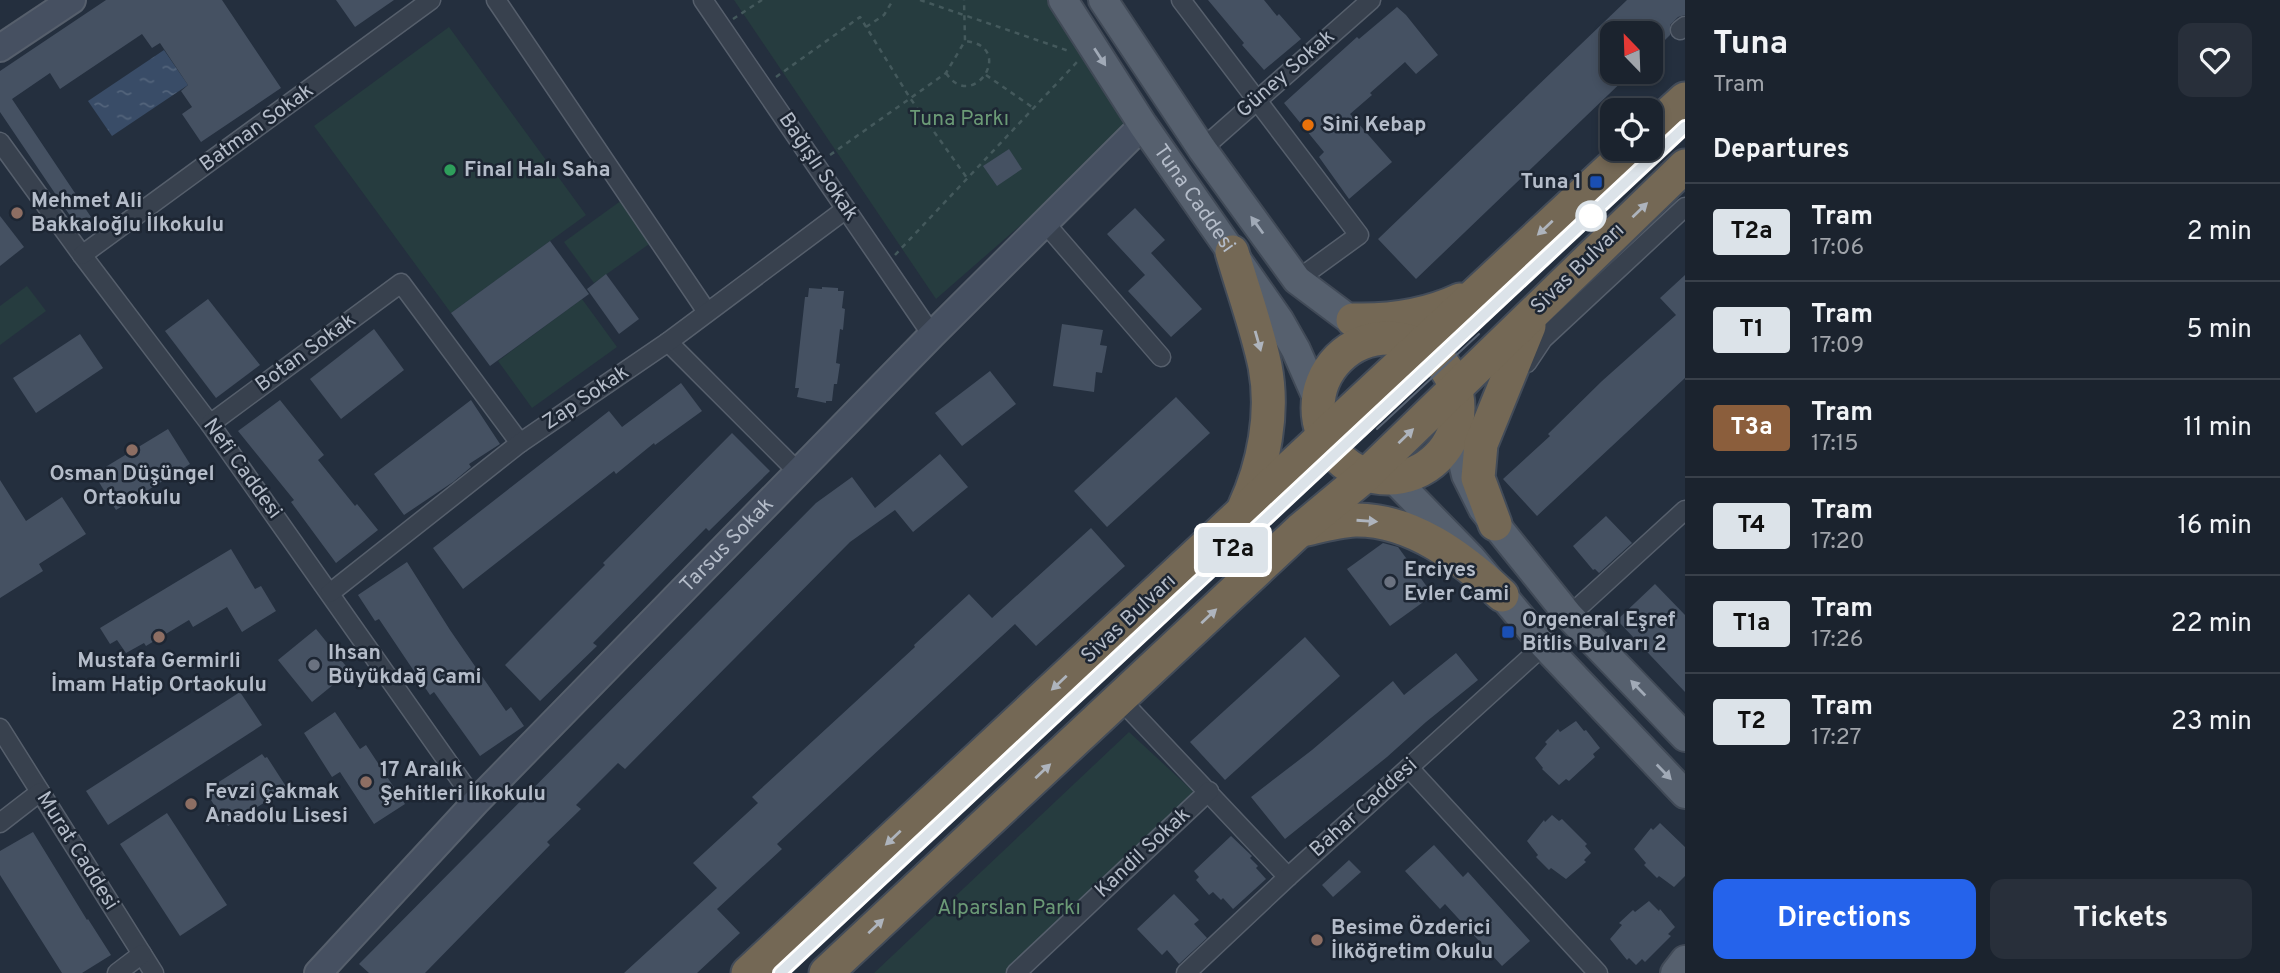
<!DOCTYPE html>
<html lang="en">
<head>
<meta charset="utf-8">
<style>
  body { margin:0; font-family:Overpass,sans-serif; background:#282f3a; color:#f1f3f6; height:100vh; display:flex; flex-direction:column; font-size:26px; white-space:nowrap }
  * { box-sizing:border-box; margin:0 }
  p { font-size:23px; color:#a0a4aa }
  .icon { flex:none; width:38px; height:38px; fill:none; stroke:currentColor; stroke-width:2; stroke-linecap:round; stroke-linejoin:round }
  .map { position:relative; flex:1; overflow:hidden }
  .drawer { display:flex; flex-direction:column; background:#1b232e; width:595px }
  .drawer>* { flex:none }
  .badge { padding:0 14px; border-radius:5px; font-size:24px; line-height:46px }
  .needle { width:46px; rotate:337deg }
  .buttons { position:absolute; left:1600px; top:21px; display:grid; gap:14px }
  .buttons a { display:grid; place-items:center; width:63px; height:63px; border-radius:14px; background:#1b232e; box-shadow:0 4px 10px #0003,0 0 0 2px #39404a; font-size:35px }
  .map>.badge { position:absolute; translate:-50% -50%; box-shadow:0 0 0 4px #fff }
  h2 { padding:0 28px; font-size:26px; line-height:63px }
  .round { display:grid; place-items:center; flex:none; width:74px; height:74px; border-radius:14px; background:#282f3a }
  .head { display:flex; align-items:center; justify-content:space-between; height:119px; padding:0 28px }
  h1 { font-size:33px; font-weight:700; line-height:52px }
  .cta { display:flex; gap:14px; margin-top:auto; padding:14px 28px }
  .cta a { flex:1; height:80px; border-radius:14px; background:#2563eb; color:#fff; font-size:28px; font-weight:700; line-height:80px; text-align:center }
  .cta a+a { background:#282f3a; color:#f1f3f6 }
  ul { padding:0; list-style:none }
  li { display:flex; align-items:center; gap:21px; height:98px; padding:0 28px; border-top:2px solid #39404a }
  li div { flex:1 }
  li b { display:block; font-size:26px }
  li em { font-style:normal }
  li .badge { min-width:77px; font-weight:700; text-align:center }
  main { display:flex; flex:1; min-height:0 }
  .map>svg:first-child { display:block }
</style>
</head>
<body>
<main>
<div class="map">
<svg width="1685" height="973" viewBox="0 0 1685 973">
  <defs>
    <pattern id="water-ripples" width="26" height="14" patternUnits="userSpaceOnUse" patternTransform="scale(1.75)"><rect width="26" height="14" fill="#394c67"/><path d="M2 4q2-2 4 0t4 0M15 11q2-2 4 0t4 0" fill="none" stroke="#53647b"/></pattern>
  </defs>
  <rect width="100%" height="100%" fill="#242f3e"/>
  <!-- green -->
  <g fill="#263c3f">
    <polygon points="734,0 1050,0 1133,127 936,299"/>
    <polygon points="449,27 586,215 451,313 314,126"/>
    <polygon points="622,200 652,242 594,283 564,242"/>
    <polygon points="27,286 46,311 0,345 0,306"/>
    <polygon points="582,299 617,347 532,408 498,361"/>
    <polygon points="1129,732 1195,793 1006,973 874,973"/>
  </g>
  <!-- water -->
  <polygon fill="url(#water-ripples)" points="164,50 188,85 112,136 88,101"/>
  <!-- building -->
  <g fill="#455162">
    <polygon points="106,0 222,0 281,88 201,142 182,114 192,107 181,91 188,85 160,43 152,48 142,34 60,89 50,73 12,99 91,217 77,226 0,112 0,71"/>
    <polygon points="336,0 394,0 355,27"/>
    <polygon points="1208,0 1264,0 1277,16 1279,14 1301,39 1264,70 1242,45 1244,43"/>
    <polygon points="1627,0 1685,0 1685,15 1678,17 1670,25 1670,35 1662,43 1660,40 1650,49 1650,33 1612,33 1612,72 1632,72 1416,279 1378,239"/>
    <polygon points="1397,7 1406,15 1438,55 1416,74 1405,62 1370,93 1372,95 1350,114 1392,162 1349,199 1319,157 1324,152 1284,103 1357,37 1359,39"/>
    <polygon points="1009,149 1022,169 997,186 983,166"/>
    <polygon points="1135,208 1165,240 1151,253 1202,309 1171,337 1128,291 1145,275 1107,234"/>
    <polygon points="0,216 24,247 0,266"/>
    <polygon points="550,241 589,294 490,366 451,313"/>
    <polygon points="606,274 639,319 619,334 587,289"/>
    <polygon points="1685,275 1685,378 1537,516 1503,479 1550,436 1548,434 1602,381 1676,315 1660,298"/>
    <polygon points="822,287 838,288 838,291 844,291 842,308 845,309 843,330 840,329 836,363 840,364 837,384 834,384 832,401 826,401 826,403 797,397 799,388 795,388 805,297 808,297 809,288 822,289"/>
    <polygon points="208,299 260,365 216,398 165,331"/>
    <polygon points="1062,324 1103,330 1100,345 1107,346 1102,373 1096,372 1094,392 1053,386"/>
    <polygon points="374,329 404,370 341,419 310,379"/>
    <polygon points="80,334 103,368 36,413 13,378"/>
    <polygon points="990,371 1016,404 962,446 935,413"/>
    <polygon points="681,383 702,411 655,445 654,443 616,474 614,471 463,589 433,548 609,411 622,427"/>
    <polygon points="1176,397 1210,433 1107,527 1074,491"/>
    <polygon points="280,400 324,455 318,460 355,506 357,504 378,530 336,563 291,502 294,500 238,431"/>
    <polygon points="471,400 500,444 469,464 471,467 453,482 404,515 374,474"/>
    <polygon points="168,429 190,464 116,510 94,474"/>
    <polygon points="732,433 770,471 709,531 706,528 593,643 597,646 540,701 505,665 605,565 603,563"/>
    <polygon points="940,454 968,487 913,532 895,510 850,542 625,769 618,763 576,805 581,809 547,842 550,845 425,973 369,973 359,964 816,503 852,477 875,508"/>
    <polygon points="0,480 26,521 62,497 86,534 39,564 43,571 0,598"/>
    <polygon points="1606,516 1632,543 1599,573 1595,569 1593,570 1573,546"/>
    <polygon points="1091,528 1125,566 1036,646 1015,624 777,844 782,849 717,909 740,933 697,973 624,973 717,888 693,863 758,803 752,797 915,647 914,645 969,594 992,618"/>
    <polygon points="1383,543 1398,547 1433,595 1390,626 1347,569"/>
    <polygon points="231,549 255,589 261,586 276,611 242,632 227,607 193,627 189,620 146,646 144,643 126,653 117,640 110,644 100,628"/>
    <polygon points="407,562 450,630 506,711 511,707 524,726 480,756 434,692 430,695 379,619 375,621 358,595"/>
    <polygon points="1655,584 1685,615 1685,692 1617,620"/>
    <polygon points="316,629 350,671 312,702 278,660"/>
    <polygon points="1305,637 1340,676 1225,780 1190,742"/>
    <polygon points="1456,653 1478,680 1426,722 1387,757 1285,839 1251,797 1312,750 1393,681 1404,695"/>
    <polygon points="240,692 262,725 108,825 86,791"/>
    <polygon points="335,712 360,749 366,745 405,804 374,824 340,772 332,777 304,733"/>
    <polygon points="1576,721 1584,731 1586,730 1600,748 1593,754 1595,757 1569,781 1566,779 1559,785 1542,769 1543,768 1535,758 1547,744 1545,742 1558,729 1560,732"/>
    <polygon points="262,754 265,758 267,757 287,788 228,826 205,791"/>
    <polygon points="167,813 227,905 180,936 120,844"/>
    <polygon points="1552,815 1559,821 1562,819 1587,844 1585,846 1591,853 1584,860 1586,862 1566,879 1551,868 1549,870 1536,857 1538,855 1527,841 1544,820 1545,822"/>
    <polygon points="1660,823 1685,847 1685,876 1674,887 1659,876 1657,878 1644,865 1646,863 1634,849 1651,828 1653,830"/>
    <polygon points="33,832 87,920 88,919 111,955 82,973 62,973 0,875 0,851"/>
    <polygon points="1231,836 1252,856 1250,858 1258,866 1256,868 1266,879 1233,909 1223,898 1221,900 1213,892 1209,895 1196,880 1199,877 1194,871"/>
    <polygon points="1434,845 1463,877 1468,872 1530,941 1502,966 1445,904 1440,909 1405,871"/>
    <polygon points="1349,860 1361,872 1333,897 1322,885"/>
    <polygon points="1174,894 1199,920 1194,924 1207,938 1179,964 1167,950 1162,955 1137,929"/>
    <polygon points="1649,901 1659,911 1660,909 1675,927 1668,934 1671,936 1645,962 1642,959 1636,965 1629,958 1627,960 1610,939 1622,925 1619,923 1633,910 1635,912"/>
  </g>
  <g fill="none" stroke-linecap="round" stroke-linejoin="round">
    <!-- street casing -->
    <g stroke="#565f6c" stroke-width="21">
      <g id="street">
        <polyline points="496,0 707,312"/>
        <polyline points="703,0 932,335"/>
        <polyline points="1181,0 1359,235 1297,280"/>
        <polyline points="1680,30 1685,26"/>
        <polyline points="0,142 82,255 210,424 476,802"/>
        <polyline points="1202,149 1371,0"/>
        <polyline points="1045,223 1161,357"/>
        <polyline points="82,255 431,0"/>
        <polyline points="668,342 799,473"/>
        <polyline points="1527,363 1543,339 1685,207"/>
        <polyline points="210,424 401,283 520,443"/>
        <polyline points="330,593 520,443 668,342 846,209"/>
        <polyline points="1569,616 1685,510"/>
        <polyline points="1120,699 1288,877"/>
        <polyline points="0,728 154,973"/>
        <polyline points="1409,768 1598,973"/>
        <polyline points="0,823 40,792"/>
        <polyline points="117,973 142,954"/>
        <polyline points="1016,973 1209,791"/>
        <polyline points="1186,973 1288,877 1544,645"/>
      </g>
    </g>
    <!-- secondary casing -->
    <g stroke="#565f6c" stroke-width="30">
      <g id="secondary">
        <polyline points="0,48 72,0"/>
        <path id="s1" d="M 318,973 L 476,802 L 932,335 L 1143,125"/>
      </g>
    </g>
    <!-- primary casing -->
    <g stroke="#414a57" stroke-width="32">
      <g id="primary">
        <path id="s2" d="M 1063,0 L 1143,125 L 1279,320 L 1296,350 L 1318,400"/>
        <polyline points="1103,0 1202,149 1297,280 1345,316 1396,339"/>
        <polyline points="1457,423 1458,441 1466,475 1483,509 1569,616 1685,737"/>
        <polyline points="1393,478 1471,558 1544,645 1685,794"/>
        <polyline points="1675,973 1685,960"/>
      </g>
    </g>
    <!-- highway casing -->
    <g stroke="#434c59" stroke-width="37">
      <g id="highway">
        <polyline points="1650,131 1685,99"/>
        <path d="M 1232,252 C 1243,290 1257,328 1265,366 C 1274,413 1264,465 1244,508"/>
        <path d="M 1353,320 C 1391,321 1426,316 1460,300"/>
        <circle cx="1388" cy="408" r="70"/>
        <polyline points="1495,524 1478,478 1481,444 1529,326"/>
        <path d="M 1302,530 C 1320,526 1337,521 1355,520 C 1412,519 1463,559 1502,595"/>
        <polyline points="748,973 1631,149"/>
        <polyline points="826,973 1300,530 1366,475 1685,166"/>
      </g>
    </g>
    <!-- path -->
    <g stroke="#44595c" stroke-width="2.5" stroke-dasharray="5 5" stroke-linecap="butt">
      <polyline points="920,0 1069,51"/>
      <polyline points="733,19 762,0"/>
      <polyline points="866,27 884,15 893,0"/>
      <path d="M 946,73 C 973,114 1017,46 965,41"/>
      <polyline points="986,75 1032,107"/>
      <polyline points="776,77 860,17 910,98 967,178"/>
      <polyline points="830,155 946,73 965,41 964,0"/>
      <polyline points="895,255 1078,61"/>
    </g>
    <!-- street -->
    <use href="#street" stroke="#38414e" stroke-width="18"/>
    <!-- secondary -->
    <use href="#secondary" stroke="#465061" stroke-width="26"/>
    <!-- primary -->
    <use href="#primary" stroke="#56606e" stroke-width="28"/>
    <!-- highway -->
    <use href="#highway" stroke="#746855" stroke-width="33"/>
    <!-- tram -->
    <g stroke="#5a6575" stroke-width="2">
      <polyline points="1377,429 1479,334"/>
      <polyline points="780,973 1685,127"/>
    </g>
  </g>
  <!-- one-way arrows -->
  <defs><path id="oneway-solid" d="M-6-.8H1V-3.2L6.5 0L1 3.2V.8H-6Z" transform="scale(1.75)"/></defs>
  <g fill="#a1aab7">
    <use href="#oneway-solid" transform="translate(1100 57) rotate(57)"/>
    <use href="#oneway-solid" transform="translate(1257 225) rotate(-126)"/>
    <use href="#oneway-solid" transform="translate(1638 688) rotate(-134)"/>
    <use href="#oneway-solid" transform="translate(1664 772) rotate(46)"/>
  </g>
  <g fill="#aeb4bd">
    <use href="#oneway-solid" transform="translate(1640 210) rotate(-44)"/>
    <use href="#oneway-solid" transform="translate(1545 228) rotate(137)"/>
    <use href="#oneway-solid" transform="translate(1258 341) rotate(74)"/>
    <use href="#oneway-solid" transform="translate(1406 436) rotate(-44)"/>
    <use href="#oneway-solid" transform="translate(1367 521) rotate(4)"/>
    <use href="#oneway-solid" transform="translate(1209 616) rotate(-43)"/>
    <use href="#oneway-solid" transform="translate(1059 683) rotate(137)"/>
    <use href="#oneway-solid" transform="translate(1043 771) rotate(-43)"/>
    <use href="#oneway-solid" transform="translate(893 838) rotate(137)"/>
    <use href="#oneway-solid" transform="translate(876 926) rotate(-43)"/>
  </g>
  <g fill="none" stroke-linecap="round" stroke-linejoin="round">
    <!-- line casing -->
    <g stroke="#fff" stroke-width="16">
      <polyline id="line" points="780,973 1685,127"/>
    </g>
    <!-- line -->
    <use href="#line" stroke="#dce3e9" stroke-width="10"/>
  </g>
  <!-- markers -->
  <circle fill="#e8710a" stroke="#1d2633" stroke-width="2.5" cx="1308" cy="125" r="7"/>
  <circle fill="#2e9e5b" stroke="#1d2633" stroke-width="2.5" cx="450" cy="170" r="7"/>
  <g fill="#1a4fb4" stroke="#1d2633" stroke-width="2.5">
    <rect x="1589" y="175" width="14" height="14" rx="3.5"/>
    <rect x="1501" y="625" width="14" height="14" rx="3.5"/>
  </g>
  <g fill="#8d6e63" stroke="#1d2633" stroke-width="2.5">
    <circle cx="17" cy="213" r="7"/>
    <circle cx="132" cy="450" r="7"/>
    <circle cx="159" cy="637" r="7"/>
    <circle cx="366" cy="782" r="7"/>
    <circle cx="191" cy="804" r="7"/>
    <circle cx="1317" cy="940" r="7"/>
  </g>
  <circle fill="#fff" stroke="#dce3e9" stroke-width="3.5" cx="1591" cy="216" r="14"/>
  <g fill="#6b7280" stroke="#1d2633" stroke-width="2.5">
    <circle cx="1390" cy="582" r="7"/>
    <circle cx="314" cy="665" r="7"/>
  </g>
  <g text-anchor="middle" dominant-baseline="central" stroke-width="5" stroke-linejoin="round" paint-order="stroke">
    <!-- street labels -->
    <g font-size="21" fill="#b4bcc9" stroke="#1d2633">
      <text transform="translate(1286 74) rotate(-41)">Güney Sokak</text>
      <text transform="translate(257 128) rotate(-36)">Batman Sokak</text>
      <text transform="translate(818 167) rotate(56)">Bağışlı Sokak</text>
      <text stroke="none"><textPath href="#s2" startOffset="238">Tuna Caddesi</textPath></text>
      <text transform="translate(1578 269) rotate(-44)">Sivas Bulvarı</text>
      <text transform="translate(306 353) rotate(-36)">Botan Sokak</text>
      <text transform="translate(586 398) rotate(-34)">Zap Sokak</text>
      <text transform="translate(242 469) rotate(54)">Nefi Caddesi</text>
      <text stroke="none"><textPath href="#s1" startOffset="592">Tarsus Sokak</textPath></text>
      <text transform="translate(1129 619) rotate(-43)">Sivas Bulvarı</text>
      <text transform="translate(1364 808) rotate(-42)">Bahar Caddesi</text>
      <text transform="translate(77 851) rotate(58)">Murat Caddesi</text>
      <text transform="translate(1143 853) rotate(-43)">Kandil Sokak</text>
    </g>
    <!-- park labels -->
    <g font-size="21" fill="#6b9a76" stroke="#1d2633">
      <text x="959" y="119">Tuna Parkı</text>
      <text x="1009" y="908">Alparslan Parkı</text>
    </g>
    <!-- poi labels -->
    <g font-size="21" font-weight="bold" fill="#b4bcc9" stroke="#1d2633" text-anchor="start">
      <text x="1322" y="125">Sini Kebap</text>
      <text x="464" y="170">Final Halı Saha</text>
      <text x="1582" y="182" text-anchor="end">Tuna 1</text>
      <text x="31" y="201">Mehmet Ali<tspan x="31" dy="24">Bakkaloğlu İlkokulu</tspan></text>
      <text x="132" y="474" text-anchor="middle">Osman Düşüngel<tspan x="132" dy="24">Ortaokulu</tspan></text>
      <text x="1404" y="570">Erciyes<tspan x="1404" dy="24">Evler Cami</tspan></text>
      <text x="1522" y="620">Orgeneral Eşref<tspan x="1522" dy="24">Bitlis Bulvarı 2</tspan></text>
      <text x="328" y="653">Ihsan<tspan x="328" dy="24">Büyükdağ Cami</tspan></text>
      <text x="159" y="661" text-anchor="middle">Mustafa Germirli<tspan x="159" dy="24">İmam Hatip Ortaokulu</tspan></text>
      <text x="380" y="770">17 Aralık<tspan x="380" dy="24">Şehitleri İlkokulu</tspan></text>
      <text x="205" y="792">Fevzi Çakmak<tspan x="205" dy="24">Anadolu Lisesi</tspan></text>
      <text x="1331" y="928">Besime Özderici<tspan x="1331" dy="24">İlköğretim Okulu</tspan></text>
    </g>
  </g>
</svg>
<div class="buttons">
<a><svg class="needle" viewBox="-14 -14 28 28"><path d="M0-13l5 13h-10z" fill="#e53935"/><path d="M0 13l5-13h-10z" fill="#a0a4aa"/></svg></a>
<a><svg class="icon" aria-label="locate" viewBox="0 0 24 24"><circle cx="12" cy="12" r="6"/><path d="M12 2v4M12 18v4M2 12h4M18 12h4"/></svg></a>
</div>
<b class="badge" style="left:1233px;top:550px;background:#dce3e9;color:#111">T2a</b>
</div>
<section class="drawer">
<div class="head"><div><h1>Tuna</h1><p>Tram</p></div><a class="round"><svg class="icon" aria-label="heart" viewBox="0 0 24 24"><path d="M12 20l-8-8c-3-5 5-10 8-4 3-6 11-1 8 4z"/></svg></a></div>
<h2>Departures</h2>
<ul>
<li><span class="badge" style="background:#dce3e9;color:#111">T2a</span><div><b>Tram</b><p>17:06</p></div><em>2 min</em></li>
<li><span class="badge" style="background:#dce3e9;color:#111">T1</span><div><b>Tram</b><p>17:09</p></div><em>5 min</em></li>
<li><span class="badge" style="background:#8b5e3c;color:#fff">T3a</span><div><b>Tram</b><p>17:15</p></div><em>11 min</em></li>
<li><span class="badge" style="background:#dce3e9;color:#111">T4</span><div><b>Tram</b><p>17:20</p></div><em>16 min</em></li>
<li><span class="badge" style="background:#dce3e9;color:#111">T1a</span><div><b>Tram</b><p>17:26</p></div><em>22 min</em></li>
<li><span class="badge" style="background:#dce3e9;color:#111">T2</span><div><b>Tram</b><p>17:27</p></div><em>23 min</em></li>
</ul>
<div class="cta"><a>Directions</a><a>Tickets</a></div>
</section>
</main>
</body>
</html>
